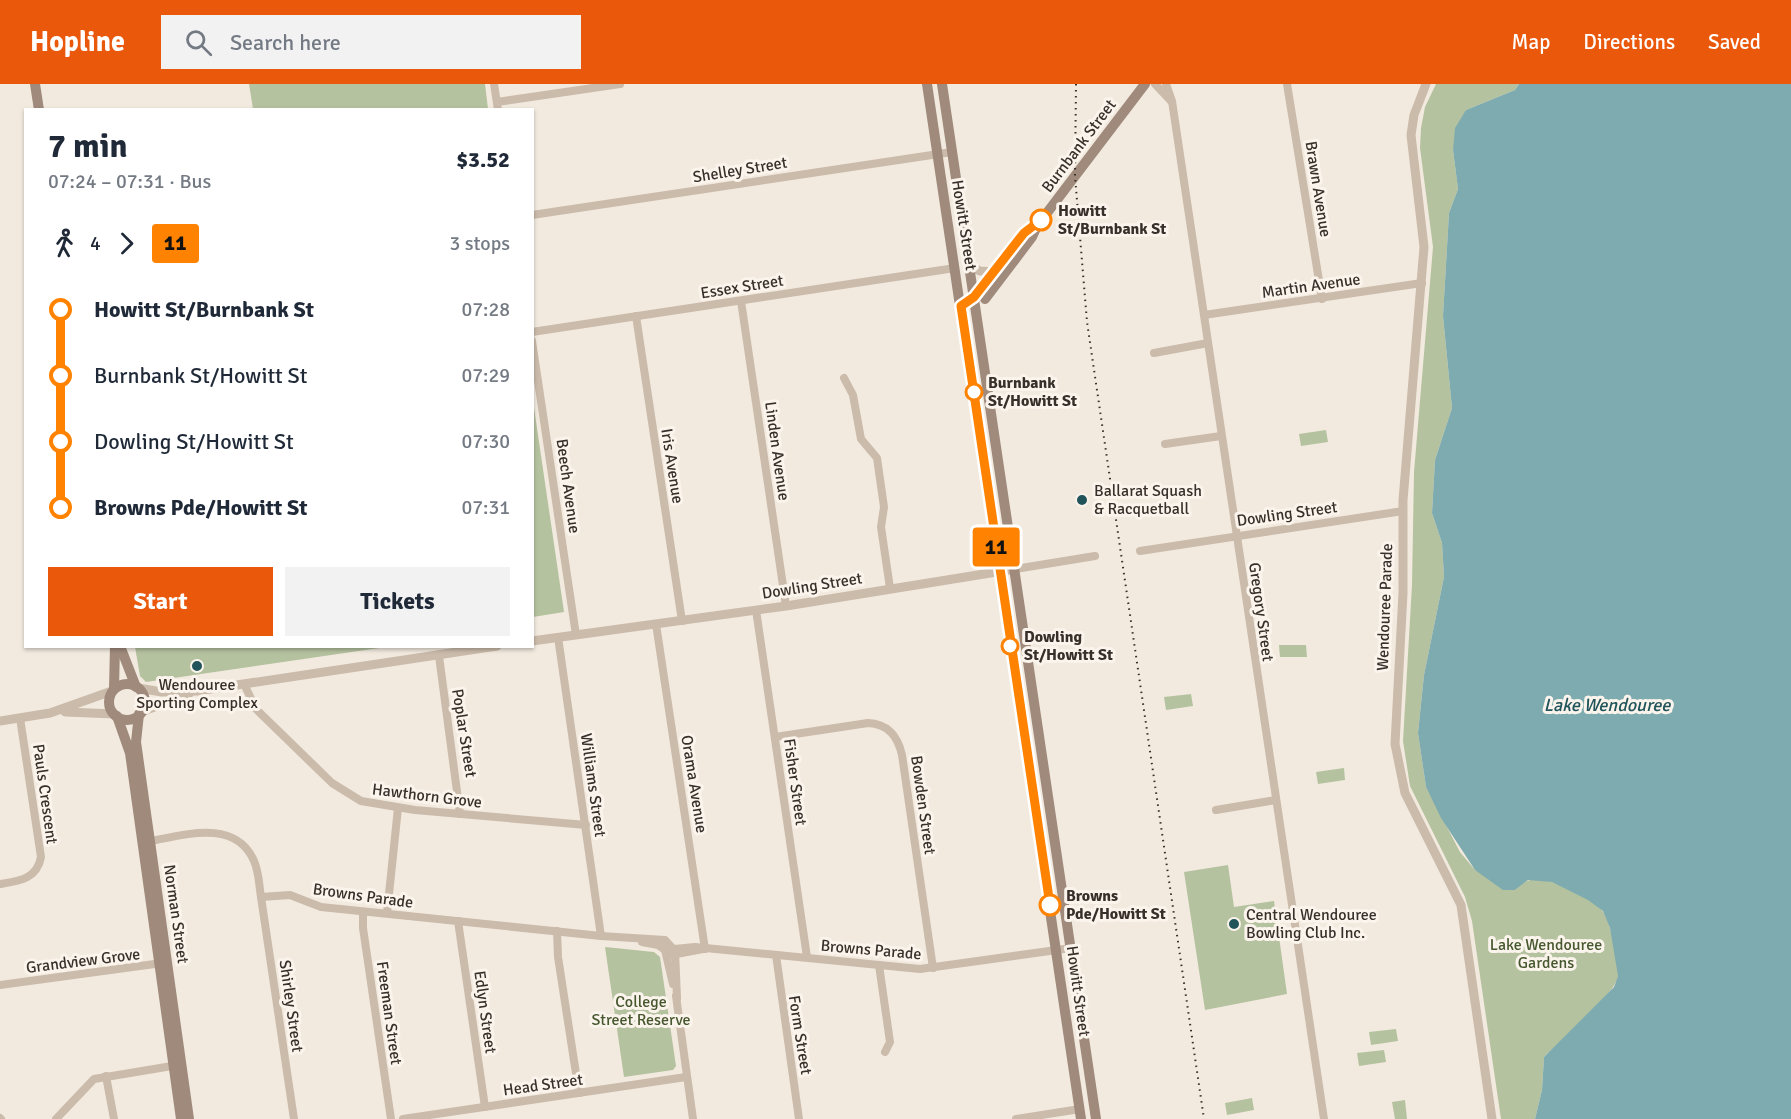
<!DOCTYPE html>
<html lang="en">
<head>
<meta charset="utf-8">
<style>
  body { margin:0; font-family:Signika,sans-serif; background:#f2f2f3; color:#1f2937; height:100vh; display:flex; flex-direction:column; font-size:22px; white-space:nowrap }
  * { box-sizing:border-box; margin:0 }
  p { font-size:20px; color:#747a83 }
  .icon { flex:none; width:33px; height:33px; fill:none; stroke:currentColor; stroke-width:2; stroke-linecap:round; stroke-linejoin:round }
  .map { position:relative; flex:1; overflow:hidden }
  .details { position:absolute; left:24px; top:24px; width:510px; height:540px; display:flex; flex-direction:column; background:#fff; border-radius:0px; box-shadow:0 2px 4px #0004 }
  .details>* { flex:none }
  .badge { padding:0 12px; border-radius:4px; font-size:21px; line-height:39px }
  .map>.badge { position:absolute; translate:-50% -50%; box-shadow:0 0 0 3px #fff }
  .legs { display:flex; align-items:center; gap:9px; height:66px; padding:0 24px; font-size:20px }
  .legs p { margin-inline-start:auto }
  .headline { display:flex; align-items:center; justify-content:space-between; height:102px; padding:0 24px }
  h1 { font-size:33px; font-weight:700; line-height:45px }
  .primary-button { display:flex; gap:12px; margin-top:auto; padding:12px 24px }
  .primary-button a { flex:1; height:69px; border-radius:0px; background:#ea580c; color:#fff; font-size:24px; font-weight:700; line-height:69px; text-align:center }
  .primary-button a+a { background:#f2f2f3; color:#1f2937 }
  ul { padding:0 24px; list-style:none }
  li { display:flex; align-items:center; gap:21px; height:66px; font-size:22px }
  li i { display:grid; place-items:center; width:9px; height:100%; margin:0 8px; background:currentColor }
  li i::after { content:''; width:15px; height:15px; margin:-8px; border:4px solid; border-radius:50%; background:#fff }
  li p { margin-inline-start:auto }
  li:first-child i { background:linear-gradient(#0000 50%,currentColor 0) }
  li:last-child i { background:linear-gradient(currentColor 50%,#0000 0) }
  header { display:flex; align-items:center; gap:36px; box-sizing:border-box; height:84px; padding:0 30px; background:#ea580c; color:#fff }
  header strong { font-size:28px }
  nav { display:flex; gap:33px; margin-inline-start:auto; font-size:21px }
  .search { width:420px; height:54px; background:#f2f2f3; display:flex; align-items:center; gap:15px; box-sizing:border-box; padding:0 21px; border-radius:0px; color:#747a83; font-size:22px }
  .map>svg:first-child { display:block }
</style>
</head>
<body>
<header>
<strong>Hopline</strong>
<div class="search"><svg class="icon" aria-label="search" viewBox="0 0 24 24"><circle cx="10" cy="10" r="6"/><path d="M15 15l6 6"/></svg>Search here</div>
<nav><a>Map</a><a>Directions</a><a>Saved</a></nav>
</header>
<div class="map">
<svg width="1791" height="1035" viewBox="0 0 1791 1035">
  <rect width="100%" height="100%" fill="#f2eadf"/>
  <!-- green -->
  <g fill="#b5c29f">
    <polygon points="249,0 485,0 488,25 253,25"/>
    <path d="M 1436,0 L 1519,0 L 1515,6 L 1466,26 L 1453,66 L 1458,105 L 1449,129 L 1443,232 L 1452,324 L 1435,376 L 1432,429 L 1442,459 L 1444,493 L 1424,591 L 1418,649 L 1426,703 L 1460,768 L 1475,786 L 1515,806 C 1520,802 1525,797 1530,796 C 1548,791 1594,814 1604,829 C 1611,841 1619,878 1618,892 C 1616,910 1558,959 1544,973 L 1542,1006 L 1535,1035 L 1501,1035 L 1472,837 L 1465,813 L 1410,702 L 1403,657 L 1412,501 L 1414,388 L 1433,163 L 1420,64 L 1421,44 L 1425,23 Z"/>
    <polygon points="533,317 564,528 533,533 532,533"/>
    <polygon points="1326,346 1328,358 1301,362 1299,350"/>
    <polygon points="1279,561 1306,561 1307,573 1280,573"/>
    <polygon points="135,563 135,562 386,563 146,598 140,592"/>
    <polygon points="1191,610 1193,622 1166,626 1164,613"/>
    <polygon points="1344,684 1345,696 1318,700 1316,688"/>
    <polygon points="1228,781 1234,823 1274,817 1287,910 1205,926 1184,788"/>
    <polygon points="605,863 654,868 660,873 676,982 673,986 624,993"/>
    <polygon points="1396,945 1398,957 1371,961 1369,948"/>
    <polygon points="1384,966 1386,978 1359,982 1357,969"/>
    <polygon points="1252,1014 1254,1026 1227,1031 1225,1019"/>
    <polygon points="1405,1016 1407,1035 1395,1035 1392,1018"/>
  </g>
  <!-- water -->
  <polygon fill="#7eabaf" points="1519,0 1791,0 1791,1035 1535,1035 1542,1006 1544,973 1614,903 1618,892 1610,844 1603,827 1588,816 1552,798 1528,796 1515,806 1503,806 1475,786 1441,734 1426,703 1418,649 1424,591 1444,493 1442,459 1432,429 1435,376 1452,324 1443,232 1449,129 1458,105 1453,66 1455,44 1466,26 1515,6"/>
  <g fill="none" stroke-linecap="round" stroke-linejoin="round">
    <!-- minor -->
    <g stroke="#cbbbab" stroke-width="8">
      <polyline points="494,0 498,26"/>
      <polyline points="1155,0 1171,17"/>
      <polyline points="1166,0 1172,17 1324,1035"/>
      <polyline points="1287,0 1322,215"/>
      <polyline points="497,18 620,0"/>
      <polyline points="532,131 952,68"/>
      <polyline points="741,217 786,522"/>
      <polyline points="1204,231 1422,199"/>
      <polyline points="636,232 682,537"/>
      <polyline points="532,248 955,184"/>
      <polyline points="532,257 576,551"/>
      <polyline points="1154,269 1208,259"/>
      <polyline points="844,294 853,311 861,355 877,374 884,423 881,443 890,504"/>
      <polyline points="1165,360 1221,352"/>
      <polyline points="1140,467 1403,427"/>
      <polyline points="1015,485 1095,472"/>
      <polyline points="756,526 807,873"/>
      <polyline points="656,540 705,865"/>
      <polyline points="558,553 601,852"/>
      <polyline points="439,572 460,730"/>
      <polyline points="244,600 256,625 332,699 361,717 415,726 586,741"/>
      <path d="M 775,653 L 868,639 C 889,640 898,653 902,671 L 933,884"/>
      <polyline points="1216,726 1276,716"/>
      <path d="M 146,758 C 181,752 235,733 254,777 C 259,788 259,801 261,813 L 290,811 L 321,823 L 601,852 L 665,856 L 675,867 L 677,914"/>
      <path d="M 0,800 C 19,797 37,795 41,773 L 20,634"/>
      <polyline points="261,813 294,1035"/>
      <polyline points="363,828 363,844 391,1035"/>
      <polyline points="387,829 398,724"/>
      <polyline points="458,837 485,1023"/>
      <polyline points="557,847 558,873 579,1009"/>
      <polyline points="642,858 658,861 665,866 673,900"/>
      <polyline points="667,871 674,865 695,863 920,885 1071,864"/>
      <polyline points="671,871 703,865"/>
      <polyline points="776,871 799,1035"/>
      <polyline points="879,881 890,958 885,968"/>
      <polyline points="0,901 162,879"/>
      <polyline points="676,912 693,1035"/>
      <polyline points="106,992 114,1035"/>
      <polyline points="0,1034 1,1035"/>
      <polyline points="56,1035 94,995 178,981"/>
      <polyline points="403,1035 686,993"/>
      <polyline points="1016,1035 1080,1025"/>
    </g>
    <!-- tertiary -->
    <g stroke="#cbbbab" stroke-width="9">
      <polyline points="1426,0 1414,31 1411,51 1424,163 1403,416 1403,509 1395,660 1405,709 1461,821 1492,1035"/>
      <polyline points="968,181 980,187 994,188"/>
      <polyline points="532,557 786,522 1015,485"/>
      <polyline points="138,604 162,608 197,607 497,562"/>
      <polyline points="65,628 115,630"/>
      <polyline points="141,628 189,610"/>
      <polyline points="0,637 50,629 112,607"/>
    </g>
    <!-- secondary -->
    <g stroke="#9f8a7c" stroke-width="10">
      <polyline points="35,0 39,26"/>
      <polyline points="927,0 1081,1035"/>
      <polyline points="942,0 1096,1035"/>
      <polyline points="971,215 1024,149 1037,142"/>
      <polyline points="985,215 1032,153 1037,142 1145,0"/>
      <polyline points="120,562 136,603"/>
      <circle cx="127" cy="618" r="18"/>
      <polyline points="114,605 115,562"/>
      <polyline points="139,630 136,658 189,1035"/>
      <polyline points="117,632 130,669 181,1035"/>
    </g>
    <!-- rail -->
    <polyline stroke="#392f2a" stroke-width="2" stroke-dasharray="1.5 4.5" stroke-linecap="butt" points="1076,0 1075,92 1087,238 1204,1035"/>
  </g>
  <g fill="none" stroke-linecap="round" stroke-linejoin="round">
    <!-- line-1 casing -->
    <g stroke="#fff" stroke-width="14">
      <polyline id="line-1" points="1041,136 1024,149 974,213 961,222 1050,821"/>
    </g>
    <!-- line-1 -->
    <use href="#line-1" stroke="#ff8200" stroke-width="9"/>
  </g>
  <!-- markers -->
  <g fill="#fff" stroke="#ff8200" stroke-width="3">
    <circle cx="1041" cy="136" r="10"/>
    <circle cx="974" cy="308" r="8"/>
    <circle cx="1010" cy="562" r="8"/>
    <circle cx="1050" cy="821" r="10"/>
  </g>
  <g fill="#20535a" stroke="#faf4ec" stroke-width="2">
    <circle cx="1082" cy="416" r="6"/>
    <circle cx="197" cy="582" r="6"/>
    <circle cx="1234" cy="840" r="6"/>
  </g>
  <g text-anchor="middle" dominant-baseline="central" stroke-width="6" stroke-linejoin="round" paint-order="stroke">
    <!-- street labels -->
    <g font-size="16" fill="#392f2a" stroke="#faf4ec">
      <text transform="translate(1079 62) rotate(-53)">Burnbank Street</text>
      <text transform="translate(740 86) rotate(-9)">Shelley Street</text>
      <text transform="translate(1318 105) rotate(81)">Brawn Avenue</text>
      <text transform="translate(964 141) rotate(81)">Howitt Street</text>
      <text transform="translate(1311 202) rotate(-8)">Martin Avenue</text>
      <text transform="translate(742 203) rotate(-9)">Essex Street</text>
      <text transform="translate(777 367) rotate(82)">Linden Avenue</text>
      <text transform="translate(672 382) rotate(81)">Iris Avenue</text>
      <text transform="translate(568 402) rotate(82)">Beech Avenue</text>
      <text transform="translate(1287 430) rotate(-8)">Dowling Street</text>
      <text transform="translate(812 502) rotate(-9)">Dowling Street</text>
      <text transform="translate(1385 523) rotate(-88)">Wendouree Parade</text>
      <text transform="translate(1261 528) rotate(82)">Gregory Street</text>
      <text transform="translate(464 649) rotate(81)">Poplar Street</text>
      <text transform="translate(795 698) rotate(82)">Fisher Street</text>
      <text transform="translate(694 700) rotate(81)">Orama Avenue</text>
      <text transform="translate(593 701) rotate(82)">Williams Street</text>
      <text transform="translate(45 710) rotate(82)">Pauls Crescent</text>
      <text transform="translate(427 712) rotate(7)">Hawthorn Grove</text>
      <text transform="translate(923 721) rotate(82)">Bowden Street</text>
      <text transform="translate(363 812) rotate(8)">Browns Parade</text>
      <text transform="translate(176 830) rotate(82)">Norman Street</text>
      <text transform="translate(871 866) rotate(5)">Browns Parade</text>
      <text transform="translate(83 877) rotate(-7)">Grandview Grove</text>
      <text transform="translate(1078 907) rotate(82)">Howitt Street</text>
      <text transform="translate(291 922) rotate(82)">Shirley Street</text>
      <text transform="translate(485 928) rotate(82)">Edlyn Street</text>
      <text transform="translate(389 929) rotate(82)">Freeman Street</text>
      <text transform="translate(800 951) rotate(81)">Form Street</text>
      <text transform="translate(543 1001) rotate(-8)">Head Street</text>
    </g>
    <!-- stop labels -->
    <g font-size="16" font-weight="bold" fill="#392f2a" stroke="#faf4ec" text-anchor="start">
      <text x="1058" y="127">Howitt<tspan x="1058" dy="18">St/Burnbank St</tspan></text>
      <text x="988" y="299">Burnbank<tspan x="988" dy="18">St/Howitt St</tspan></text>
      <text x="1024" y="553">Dowling<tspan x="1024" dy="18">St/Howitt St</tspan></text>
      <text x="1066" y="812">Browns<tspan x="1066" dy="18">Pde/Howitt St</tspan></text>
    </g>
    <!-- poi labels -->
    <g font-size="16" fill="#392f2a" stroke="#faf4ec" text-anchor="start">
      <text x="1094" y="407">Ballarat Squash<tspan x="1094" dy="18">&amp; Racquetball</tspan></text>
      <text x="197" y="601" text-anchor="middle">Wendouree<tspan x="197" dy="18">Sporting Complex</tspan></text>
      <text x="1246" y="831">Central Wendouree<tspan x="1246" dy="18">Bowling Club Inc.</tspan></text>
    </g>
    <!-- park labels -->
    <g font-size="16" fill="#46572e" stroke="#faf4ec">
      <text x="1546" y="861">Lake Wendouree<tspan x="1546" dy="18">Gardens</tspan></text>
      <text x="641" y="918">College<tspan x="641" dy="18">Street Reserve</tspan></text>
    </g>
    <!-- water labels -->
    <g font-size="18" font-style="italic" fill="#20535a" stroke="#faf4ec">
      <text x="1607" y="621">Lake Wendouree</text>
    </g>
  </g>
</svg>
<b class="badge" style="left:996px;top:463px;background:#ff8200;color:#111">11</b>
<section class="details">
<div class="headline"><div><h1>7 min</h1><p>07:24 – 07:31 · Bus</p></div><b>$3.52</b></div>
<div class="legs"><svg class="icon" aria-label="walk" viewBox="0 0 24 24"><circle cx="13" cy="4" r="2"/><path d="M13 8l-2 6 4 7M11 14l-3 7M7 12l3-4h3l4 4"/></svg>4<svg class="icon" aria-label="forward" viewBox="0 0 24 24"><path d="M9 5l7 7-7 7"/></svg><b class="badge" style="background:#ff8200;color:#111">11</b><p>3 stops</p></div>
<ul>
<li><i style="color:#ff8200"></i><b>Howitt St/Burnbank St</b><p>07:28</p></li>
<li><i style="color:#ff8200"></i><span>Burnbank St/Howitt St</span><p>07:29</p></li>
<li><i style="color:#ff8200"></i><span>Dowling St/Howitt St</span><p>07:30</p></li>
<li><i style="color:#ff8200"></i><b>Browns Pde/Howitt St</b><p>07:31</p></li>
</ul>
<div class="primary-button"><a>Start</a><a>Tickets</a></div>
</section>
</div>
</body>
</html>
